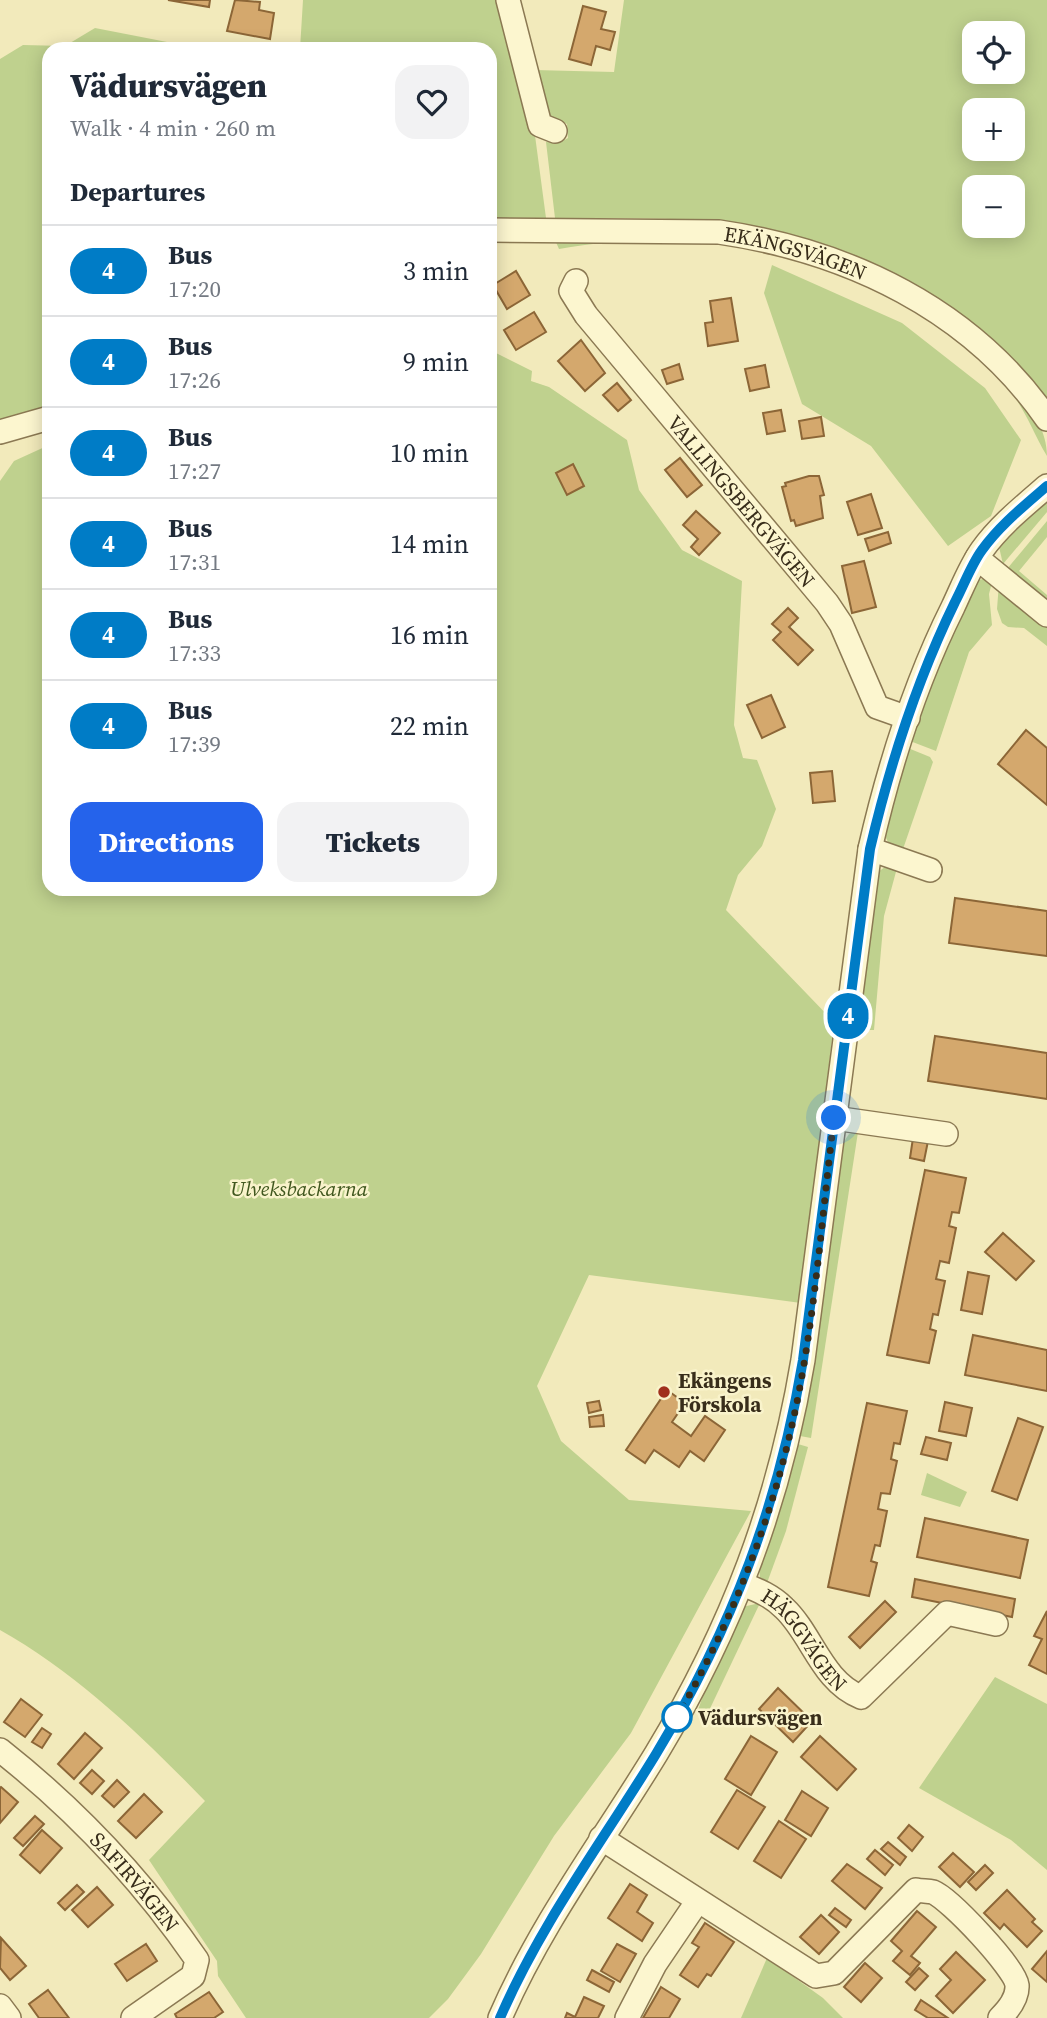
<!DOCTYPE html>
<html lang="en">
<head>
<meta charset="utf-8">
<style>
  body { margin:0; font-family:"Source Serif 4",serif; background:#f2f2f3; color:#1f2937; height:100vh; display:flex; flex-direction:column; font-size:26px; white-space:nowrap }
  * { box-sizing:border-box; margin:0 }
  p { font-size:23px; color:#747a83 }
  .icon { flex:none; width:38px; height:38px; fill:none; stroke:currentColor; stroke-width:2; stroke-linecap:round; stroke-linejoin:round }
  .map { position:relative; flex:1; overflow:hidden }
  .drawer { position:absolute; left:42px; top:42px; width:455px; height:854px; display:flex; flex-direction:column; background:#fff; border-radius:21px; box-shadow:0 4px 18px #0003 }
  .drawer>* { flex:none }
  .badge { padding:0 14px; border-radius:23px; font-size:24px; line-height:46px }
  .controls { position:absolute; left:962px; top:21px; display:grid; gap:14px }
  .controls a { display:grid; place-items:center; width:63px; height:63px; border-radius:14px; background:#fff; box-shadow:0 4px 18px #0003; font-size:35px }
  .you { position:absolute; width:35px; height:35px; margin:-18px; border:5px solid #fff; border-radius:50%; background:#1a73e8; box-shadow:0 0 0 10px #1a73e833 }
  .map>.badge { position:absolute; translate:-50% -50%; box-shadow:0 0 0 4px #fff }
  h2 { padding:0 28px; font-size:26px; line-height:63px }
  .round { display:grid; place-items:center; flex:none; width:74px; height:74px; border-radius:21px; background:#f2f2f3 }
  .headline { display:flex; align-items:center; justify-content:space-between; height:119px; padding:0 28px }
  h1 { font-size:33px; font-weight:800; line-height:52px }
  .cta { display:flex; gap:14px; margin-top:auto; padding:14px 28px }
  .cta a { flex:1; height:80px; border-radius:21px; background:#2563eb; color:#fff; font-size:28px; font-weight:800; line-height:80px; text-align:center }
  .cta a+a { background:#f2f2f3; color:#1f2937 }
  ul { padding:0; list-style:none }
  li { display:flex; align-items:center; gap:21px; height:91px; padding:0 28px; border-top:2px solid #e0e1e3 }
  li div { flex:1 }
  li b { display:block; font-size:26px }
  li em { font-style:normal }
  li .badge { min-width:77px; font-weight:700; text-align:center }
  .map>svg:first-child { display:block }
</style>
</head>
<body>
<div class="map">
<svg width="1047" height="2018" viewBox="0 0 1047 2018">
  <rect width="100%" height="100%" fill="#f2eabb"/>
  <!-- green -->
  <g fill="#bfd18e" fill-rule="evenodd">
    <polygon points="303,0 503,0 530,98 546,218 490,219 490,49 300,49"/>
    <path d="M 624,0 L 1047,0 L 1047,397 C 1030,380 1013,360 994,344 C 921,282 827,234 731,223 C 673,217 613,218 555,218 L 546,142 L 559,143 L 568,138 L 567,124 L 545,113 L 534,70 L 614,72 ZM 975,33 L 1013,33 L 1013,72 L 975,72 ZM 975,110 L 1013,110 L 1013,149 L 975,149 ZM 975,187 L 1013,187 L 1013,226 L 975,226 Z"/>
    <polygon points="95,28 203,49 49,49 49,408 0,421 0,59 23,45 65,46"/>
    <path d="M 683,238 C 805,244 912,291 999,376 C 1022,398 1047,423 1047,456 C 1033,433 1025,408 1007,387 C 899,262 717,220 559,249 L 555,240 Z"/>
    <polygon points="772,265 902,323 985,388 1021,440 991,516 948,546 871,446 802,404 764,293"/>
    <path d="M 490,350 L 532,371 L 531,381 L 549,387 L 627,440 L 639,490 L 682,550 L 742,581 L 734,725 L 743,758 L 757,760 L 776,809 L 762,846 L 738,875 L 726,910 L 834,1022 L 801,1303 L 589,1275 L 537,1386 L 561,1441 L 629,1500 L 751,1511 L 631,1733 L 554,1836 L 481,1954 L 448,1999 L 429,2018 L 246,2018 L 218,1976 L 217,1961 L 149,1860 L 205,1801 C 143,1737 78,1674 0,1630 L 0,481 L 14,461 L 49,445 L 49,889 L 490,889 Z"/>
    <polygon points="1047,501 1047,512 1003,564 999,547"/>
    <polygon points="1047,521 1047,537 1019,571 1047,595 1047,603 1007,569"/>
    <polygon points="986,578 992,582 989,594 992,625 969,652 936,751 910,741 951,627 976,581"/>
    <polygon points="999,583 1047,623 1047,646 1024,628 1008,627 1002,623 997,609"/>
    <polygon points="908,748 930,757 933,762 903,849 888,842 883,832"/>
    <polygon points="893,866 897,868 884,916 874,1030 867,1030 863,1019 860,979 878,872 885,867"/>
    <polygon points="855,1132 858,1132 811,1438 800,1436 843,1143 849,1134"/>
    <polygon points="798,1444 808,1447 786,1531 767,1583 760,1579 759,1567"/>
    <polygon points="927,1473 967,1492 960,1507 921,1495"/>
    <polygon points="760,1603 706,1717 697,1713 708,1681 742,1607"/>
    <polygon points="995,1677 1047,1704 1047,1870 1011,1840 919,1788"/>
    <polygon points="767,1958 823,1998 843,2018 741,2018"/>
  </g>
  <!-- building -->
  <g fill="#d4a86d" stroke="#8c6637" stroke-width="2">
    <polygon points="168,0 210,0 209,7"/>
    <polygon points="235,0 260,2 259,10 274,13 270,39 227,31"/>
    <polygon points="583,6 606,12 601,29 615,32 610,50 596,46 591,65 569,59"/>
    <polygon points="516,271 530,295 507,309 493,285"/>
    <polygon points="731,298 738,341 708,346 705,323 713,322 710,301"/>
    <polygon points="534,312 546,332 516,350 504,330"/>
    <polygon points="581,340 605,373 585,391 558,361"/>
    <polygon points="679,364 683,379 667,384 662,370"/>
    <polygon points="765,365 769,387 750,391 745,369"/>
    <polygon points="617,383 631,400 618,411 603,395"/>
    <polygon points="781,410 785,431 767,434 763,413"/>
    <polygon points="821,417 824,436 802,439 799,421"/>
    <polygon points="680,458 702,485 687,497 665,470"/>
    <polygon points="573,464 584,486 567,495 556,473"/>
    <polygon points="809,476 819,476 824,495 820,496 823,518 796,526 794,520 791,521 782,487 786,486 785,483"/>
    <polygon points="871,494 882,528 858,535 847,502"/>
    <polygon points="696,511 720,533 699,555 691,547 698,539 683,525"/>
    <polygon points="888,532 891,543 869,551 865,539"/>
    <polygon points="864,561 876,607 852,613 842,566"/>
    <polygon points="788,608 798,618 789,627 813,650 798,665 773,640 781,632 772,624"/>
    <polygon points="771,695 785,727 762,738 747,705"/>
    <polygon points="1026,730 1047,748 1047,805 998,764"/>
    <polygon points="832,771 835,801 813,803 810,773"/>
    <polygon points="955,898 1047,911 1047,956 949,943"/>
    <polygon points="935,1036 1047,1053 1047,1099 928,1081"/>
    <polygon points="913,1138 928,1141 924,1161 910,1158"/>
    <polygon points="925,1170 966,1178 959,1213 952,1212 949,1226 956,1228 949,1263 940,1261 936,1279 945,1281 938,1315 933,1314 930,1329 936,1331 929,1363 887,1355"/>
    <polygon points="1003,1233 1034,1261 1016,1280 985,1252"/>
    <polygon points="968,1272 989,1276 982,1314 961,1310"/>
    <polygon points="973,1335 1047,1350 1047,1391 965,1375"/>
    <polygon points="667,1390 685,1403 672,1422 691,1436 705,1416 725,1430 704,1461 690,1451 679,1467 654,1450 645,1463 626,1450"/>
    <polygon points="599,1401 601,1410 589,1413 587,1403"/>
    <polygon points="945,1402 972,1408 966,1436 939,1431"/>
    <polygon points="867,1403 907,1411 900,1444 894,1443 891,1459 897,1461 890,1494 881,1493 878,1509 887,1511 880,1546 875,1545 871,1561 877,1563 869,1596 828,1587"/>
    <polygon points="603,1415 604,1426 590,1427 589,1417"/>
    <polygon points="1018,1418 1043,1427 1017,1500 992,1491"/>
    <polygon points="926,1437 951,1443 947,1460 921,1454"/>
    <polygon points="925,1518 1028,1540 1020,1578 917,1557"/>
    <polygon points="915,1579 1015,1599 1012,1617 912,1597"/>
    <polygon points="885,1601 896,1612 860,1648 849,1637"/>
    <polygon points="1047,1611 1047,1674 1029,1665 1042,1639 1034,1636"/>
    <polygon points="778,1688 812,1721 793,1742 759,1709"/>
    <polygon points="21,1699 42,1715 25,1737 4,1722"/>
    <polygon points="42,1728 51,1734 42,1748 32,1742"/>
    <polygon points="85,1733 102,1748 74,1779 58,1764"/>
    <polygon points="751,1736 777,1752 751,1795 725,1779"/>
    <polygon points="820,1736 856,1769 837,1790 801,1757"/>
    <polygon points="92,1770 104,1781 92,1794 80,1783"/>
    <polygon points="117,1780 129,1792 114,1807 102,1796"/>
    <polygon points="1,1787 18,1802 0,1823 0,1788"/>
    <polygon points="737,1790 765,1807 738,1849 711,1832"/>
    <polygon points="802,1791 828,1808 811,1836 785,1820"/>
    <polygon points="144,1794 162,1812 136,1838 118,1821"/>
    <polygon points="35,1816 44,1824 23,1846 14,1838"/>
    <polygon points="779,1821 806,1839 781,1878 754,1861"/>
    <polygon points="909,1825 923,1837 912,1851 898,1838"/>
    <polygon points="42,1830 62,1848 40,1873 20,1855"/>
    <polygon points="888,1842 906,1857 900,1865 881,1849"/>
    <polygon points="875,1850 893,1865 885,1875 867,1859"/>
    <polygon points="953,1853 974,1872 960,1887 939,1867"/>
    <polygon points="847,1864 882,1888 865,1909 832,1881"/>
    <polygon points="985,1865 993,1873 976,1890 968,1882"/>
    <polygon points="630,1884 647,1895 637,1912 653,1923 642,1941 608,1918"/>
    <polygon points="77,1885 84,1892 65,1910 58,1903"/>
    <polygon points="97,1887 113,1905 88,1927 72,1910"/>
    <polygon points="1007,1890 1035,1919 1032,1922 1042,1931 1027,1947 1004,1924 1000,1929 984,1913"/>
    <polygon points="835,1908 851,1920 846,1927 829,1915"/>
    <polygon points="917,1911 936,1927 911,1956 920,1963 910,1975 893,1961 902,1951 891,1941"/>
    <polygon points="821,1915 839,1932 819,1954 800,1937"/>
    <polygon points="705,1923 734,1942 711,1976 707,1974 698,1987 680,1975 699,1947 692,1943"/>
    <polygon points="1,1938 26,1966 10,1980 0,1968"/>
    <polygon points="146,1944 157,1961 127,1981 115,1964"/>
    <polygon points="617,1944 636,1954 620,1982 601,1971"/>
    <polygon points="1047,1951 1047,1982 1032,1969"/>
    <polygon points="956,1952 985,1980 953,2013 936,1996 951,1980 940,1969"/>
    <polygon points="865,1963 882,1978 861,2002 844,1987"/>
    <polygon points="919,1968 928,1976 915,1990 906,1982"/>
    <polygon points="592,1970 614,1982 609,1992 587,1980"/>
    <polygon points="661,1987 680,1999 669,2018 643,2018"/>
    <polygon points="48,1990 69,2018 39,2018 29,2004"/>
    <polygon points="209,1992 223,2012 214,2018 177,2018 175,2014"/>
    <polygon points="584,1997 604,2006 598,2018 565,2018 567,2013 575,2017"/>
    <polygon points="921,2000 948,2018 928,2018 915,2010"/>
  </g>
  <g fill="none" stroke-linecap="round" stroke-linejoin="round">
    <!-- minor casing -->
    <g stroke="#8b7953" stroke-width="26">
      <g id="minor">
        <polyline points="508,0 540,125 555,131"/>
        <path id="s1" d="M 490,230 L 719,232 C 848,251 971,309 1047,419"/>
        <path id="s2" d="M 576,281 L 571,291 L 586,315 L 827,603 L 841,624 L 877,707 L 908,718"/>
        <polyline points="0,432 49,418"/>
        <polyline points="977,558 1047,615"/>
        <polyline points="870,849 930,870"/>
        <polyline points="834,1118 946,1134"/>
        <path id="s3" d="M 742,1584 C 758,1590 772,1596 784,1608 C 812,1634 822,1682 861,1697 L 947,1613 L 996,1624"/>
        <path id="s4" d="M 0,1750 C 76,1810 142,1880 197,1960 L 193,1976 L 133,2018"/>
        <path d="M 601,1838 L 816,1976 L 834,1973 L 916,1890 C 921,1891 928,1891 933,1892 C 950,1899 1015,1968 1017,1985 C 1018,1998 1009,2009 1000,2018"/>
        <polyline points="0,2006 9,2018"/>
        <path d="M 500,2018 C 541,1923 603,1841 656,1754 C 732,1628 779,1504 803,1360 L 870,849 C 889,766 915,683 953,607 C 962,588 970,567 982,550 C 1000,525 1024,506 1047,486"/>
        <polyline points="627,2018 655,1964 697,1902"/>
      </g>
    </g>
    <!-- minor -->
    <use href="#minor" stroke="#fcf6cf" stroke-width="23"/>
  </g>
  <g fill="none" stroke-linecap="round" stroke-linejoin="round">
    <!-- line casing -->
    <g stroke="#fff" stroke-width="16">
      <path id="line" d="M 500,2018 C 541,1923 603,1841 656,1754 C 732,1628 779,1504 803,1360 L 870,849 C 890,764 917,680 955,602 C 964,585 971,565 982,550 C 1000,525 1024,506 1047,486"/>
    </g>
    <!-- line -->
    <use href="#line" stroke="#007cc6" stroke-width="10"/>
    <!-- walk -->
    <path stroke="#382d1a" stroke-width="7" stroke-dasharray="0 12.6" d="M 677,1717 C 727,1631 766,1535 789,1438 C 814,1335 821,1223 834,1118"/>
  </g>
  <!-- markers -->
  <circle fill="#a0301d" stroke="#f9f3cb" stroke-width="2.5" cx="664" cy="1392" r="7"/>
  <circle fill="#fff" stroke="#007cc6" stroke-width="3.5" cx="677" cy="1717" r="14"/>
  <g text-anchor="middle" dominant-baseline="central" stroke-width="5" stroke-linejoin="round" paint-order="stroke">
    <!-- street labels -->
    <g font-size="21" fill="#382d1a" stroke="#f9f3cb">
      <text stroke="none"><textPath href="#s1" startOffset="308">EKÄNGSVÄGEN</textPath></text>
      <text stroke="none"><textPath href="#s2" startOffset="282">VALLINGSBERGVÄGEN</textPath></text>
      <text stroke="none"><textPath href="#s3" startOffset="86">HÄGGVÄGEN</textPath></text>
      <text stroke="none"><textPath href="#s4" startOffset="189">SAFIRVÄGEN</textPath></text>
    </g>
    <!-- park labels -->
    <g font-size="21" font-style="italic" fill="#40571e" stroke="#f9f3cb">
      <text x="299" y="1188">Ulveksbackarna</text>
    </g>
    <!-- poi labels -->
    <g font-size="21" font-weight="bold" fill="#382d1a" stroke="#f9f3cb" text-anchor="start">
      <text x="678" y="1380">Ekängens<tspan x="678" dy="24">Förskola</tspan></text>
    </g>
    <!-- stop labels -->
    <g font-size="21" font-weight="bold" fill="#382d1a" stroke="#f9f3cb" text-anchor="start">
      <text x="698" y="1717">Vädursvägen</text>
    </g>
  </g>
</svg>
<div class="controls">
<a><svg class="icon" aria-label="locate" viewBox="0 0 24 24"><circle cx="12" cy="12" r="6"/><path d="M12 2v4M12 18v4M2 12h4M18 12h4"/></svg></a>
<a>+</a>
<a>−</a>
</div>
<div class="you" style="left:834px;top:1118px"></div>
<b class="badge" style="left:848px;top:1016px;background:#007cc6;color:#fff">4</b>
<section class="drawer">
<div class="headline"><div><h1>Vädursvägen</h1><p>Walk · 4 min · 260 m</p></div><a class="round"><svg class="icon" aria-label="heart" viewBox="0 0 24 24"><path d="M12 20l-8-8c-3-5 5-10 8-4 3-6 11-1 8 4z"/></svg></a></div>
<h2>Departures</h2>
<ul>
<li><span class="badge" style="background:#007cc6;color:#fff">4</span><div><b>Bus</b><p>17:20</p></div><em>3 min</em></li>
<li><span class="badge" style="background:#007cc6;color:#fff">4</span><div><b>Bus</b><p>17:26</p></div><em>9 min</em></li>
<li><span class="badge" style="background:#007cc6;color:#fff">4</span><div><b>Bus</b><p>17:27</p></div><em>10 min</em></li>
<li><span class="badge" style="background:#007cc6;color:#fff">4</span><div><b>Bus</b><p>17:31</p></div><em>14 min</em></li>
<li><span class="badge" style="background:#007cc6;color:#fff">4</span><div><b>Bus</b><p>17:33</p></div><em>16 min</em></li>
<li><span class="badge" style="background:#007cc6;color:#fff">4</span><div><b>Bus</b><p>17:39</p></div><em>22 min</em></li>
</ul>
<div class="cta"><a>Directions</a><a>Tickets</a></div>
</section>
</div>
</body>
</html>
